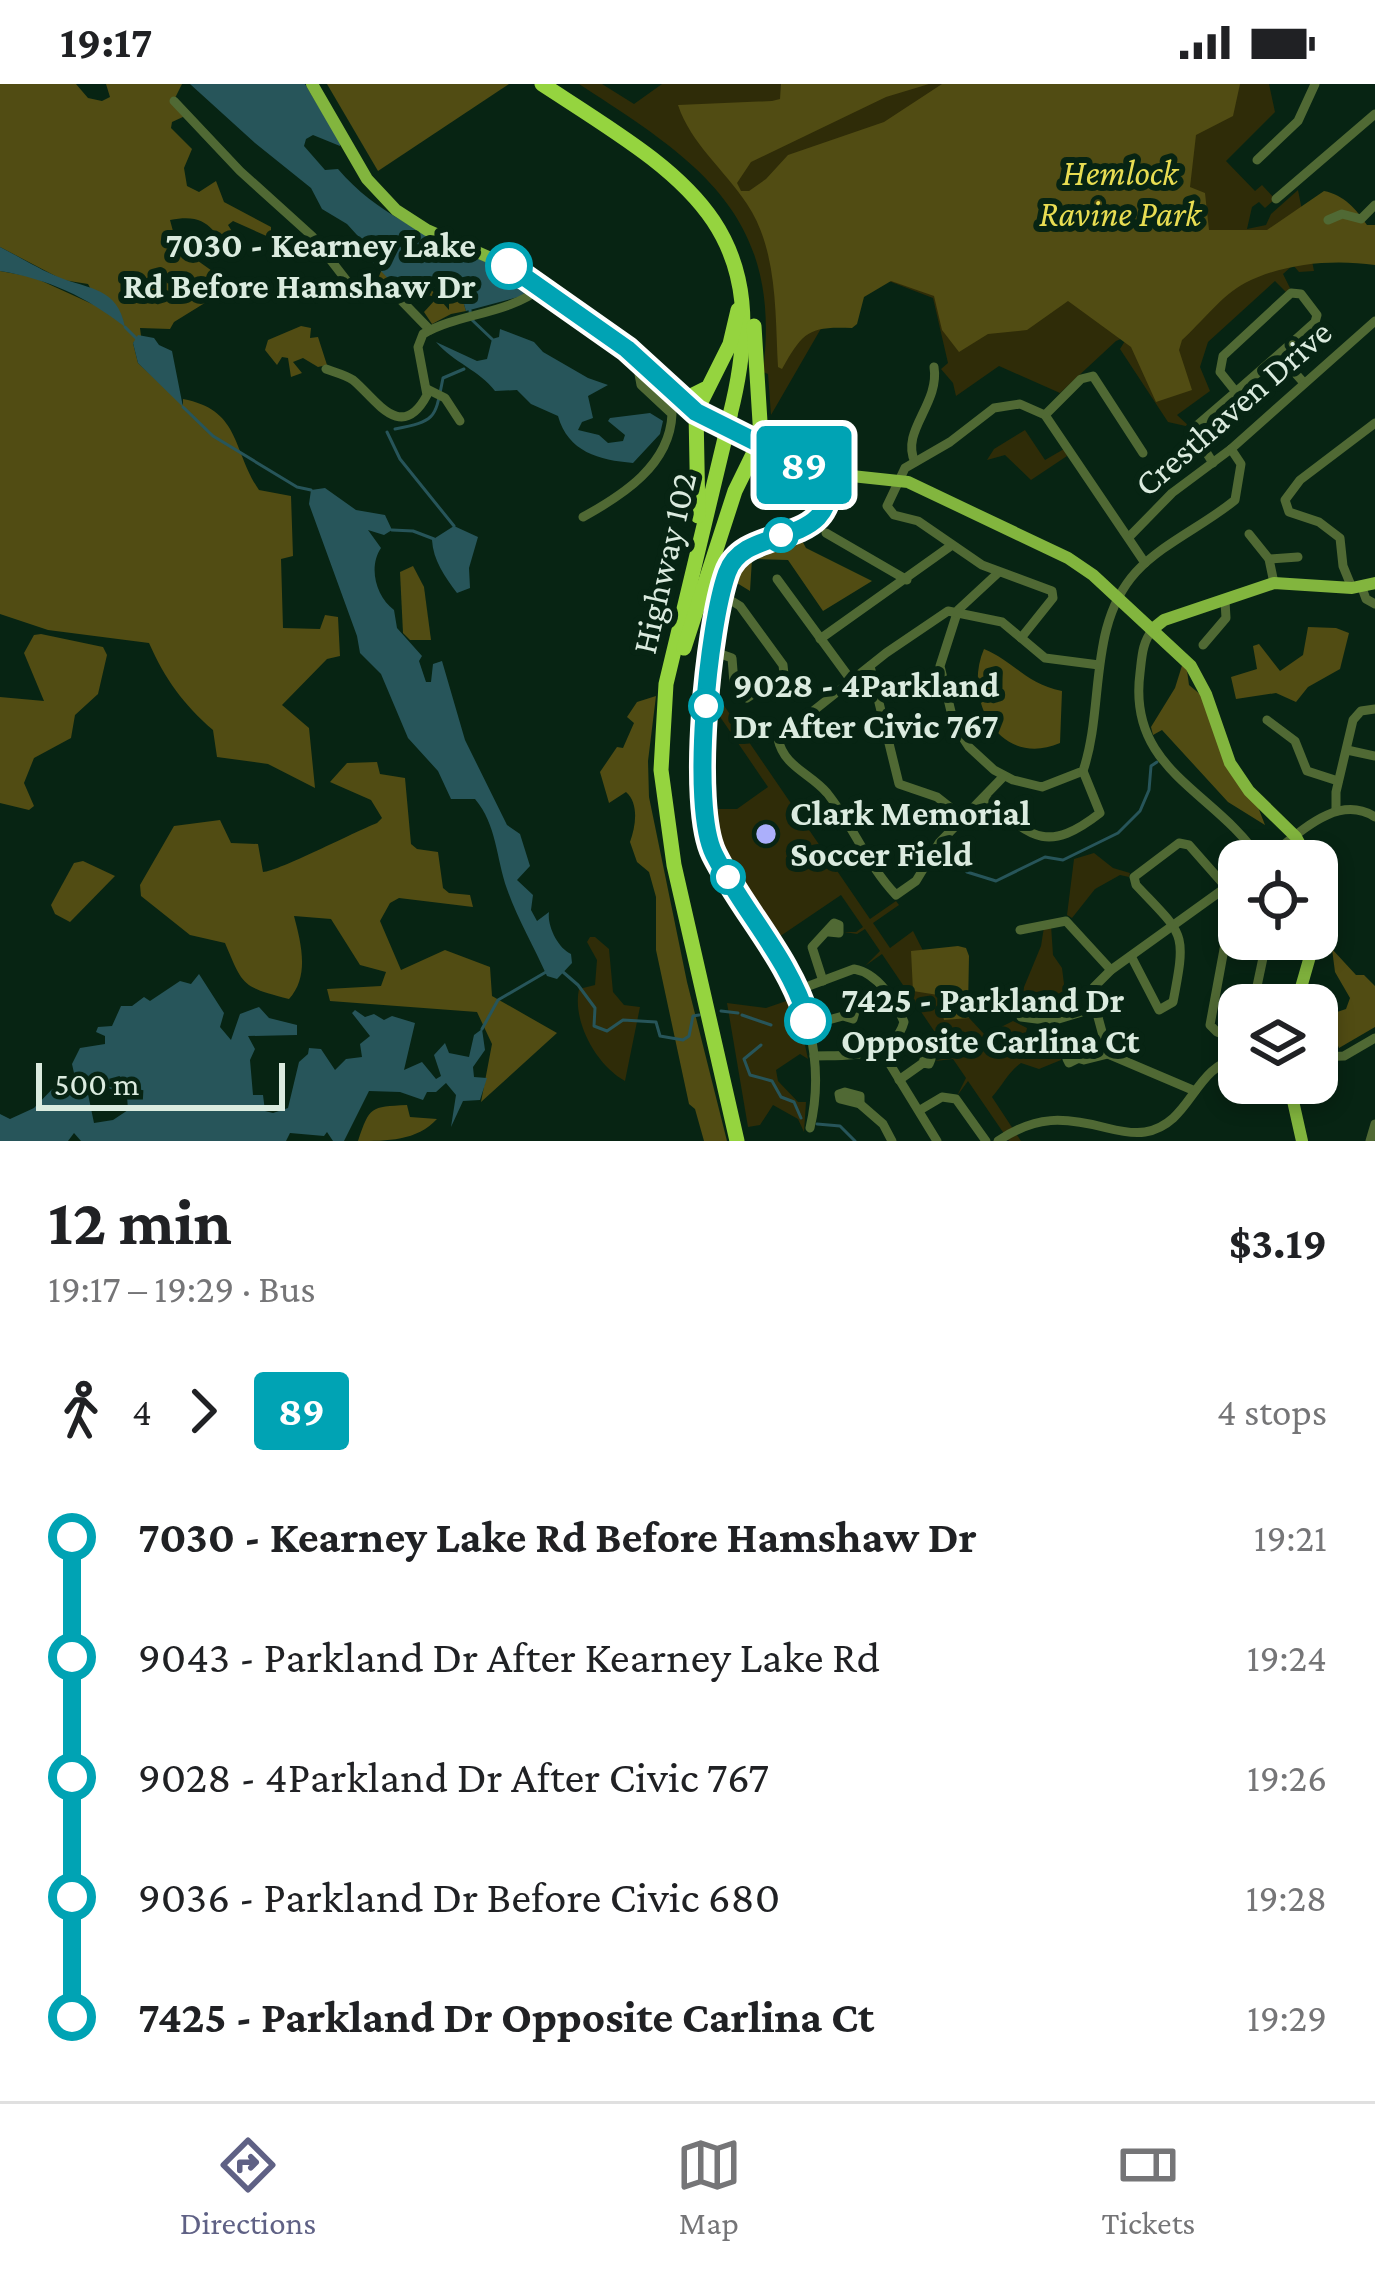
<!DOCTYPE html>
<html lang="en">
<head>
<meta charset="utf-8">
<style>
  body { margin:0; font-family:"Crimson Pro",serif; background:#f2f2f2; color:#202124; height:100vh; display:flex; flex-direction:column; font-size:45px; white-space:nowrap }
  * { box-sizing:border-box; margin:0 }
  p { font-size:39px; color:#757577 }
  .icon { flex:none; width:66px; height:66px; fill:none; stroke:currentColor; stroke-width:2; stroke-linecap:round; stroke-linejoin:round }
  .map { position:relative; height:1057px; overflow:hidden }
  .sheet { display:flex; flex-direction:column; background:#fff; flex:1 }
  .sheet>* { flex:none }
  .badge { padding:0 24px; border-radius:9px; font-size:42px; line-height:78px }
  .buttons { position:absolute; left:1218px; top:756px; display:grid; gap:24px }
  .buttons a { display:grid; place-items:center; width:120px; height:120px; border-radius:24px; background:#fff; box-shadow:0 6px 18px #0003; font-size:60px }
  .scale { position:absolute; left:36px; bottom:30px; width:249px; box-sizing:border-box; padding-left:12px; border:6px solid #dbebdf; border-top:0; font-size:33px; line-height:42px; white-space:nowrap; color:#dbebdf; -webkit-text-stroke:9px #072413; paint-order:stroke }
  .map>.badge { position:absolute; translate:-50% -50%; box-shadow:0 0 0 6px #fff }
  .legs { display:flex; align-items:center; gap:18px; height:132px; padding:0 48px; font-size:39px }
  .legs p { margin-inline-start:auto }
  .head { display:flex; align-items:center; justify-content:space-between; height:204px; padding:0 48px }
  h1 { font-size:66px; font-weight:700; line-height:90px }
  ul { padding:0 48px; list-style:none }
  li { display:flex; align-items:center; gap:42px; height:120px; font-size:45px }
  li i { display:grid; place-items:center; width:18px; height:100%; margin:0 15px; background:currentColor }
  li i::after { content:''; width:30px; height:30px; margin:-15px; border:9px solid; border-radius:50%; background:#fff }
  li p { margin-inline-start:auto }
  li:first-child i { background:linear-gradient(#0000 50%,currentColor 0) }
  li:last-child i { background:linear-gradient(currentColor 50%,#0000 0) }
  .status { display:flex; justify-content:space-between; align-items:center; height:84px; padding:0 60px; background:#fff; direction:ltr }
  .status svg { height:33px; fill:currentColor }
  .tab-bar { display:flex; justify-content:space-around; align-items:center; height:168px; border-top:3px solid #e0e0e0; background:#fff; font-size:33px; color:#757577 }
  .tab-bar a { display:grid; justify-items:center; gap:6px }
  .tab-bar .on { color:#5f6185 }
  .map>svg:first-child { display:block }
</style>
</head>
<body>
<div class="status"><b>19:17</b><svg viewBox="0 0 49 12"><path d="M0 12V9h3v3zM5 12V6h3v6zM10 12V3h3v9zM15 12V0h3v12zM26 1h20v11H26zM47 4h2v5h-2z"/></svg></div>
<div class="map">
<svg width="1375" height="1057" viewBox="0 0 1375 1057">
  <rect width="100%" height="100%" fill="#072413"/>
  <!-- green -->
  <g fill="#2f2c08">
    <path d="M 579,0 L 602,0 L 634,20 L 662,0 L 1269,0 L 1275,28 L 1226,77 L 1255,107 L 1262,101 L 1275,115 L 1265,124 L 1259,118 L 1252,123 L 1247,145 L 1266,141 L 1271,130 L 1298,106 L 1314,187 L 1299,188 L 1293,181 L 1283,190 L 1290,204 L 1286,208 L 1275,197 L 1208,258 L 1200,283 L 1210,307 L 1177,331 L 1190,343 L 1168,338 L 1120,265 L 1128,252 L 1116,257 L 1060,309 L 999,282 L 956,312 L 953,299 L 941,285 L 948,279 L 933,214 L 847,181 L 823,241 L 771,331 L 768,290 L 763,288 C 783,130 696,76 579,0 Z"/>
    <polygon points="1025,346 1045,376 1064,365 1067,372 1031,396 1005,371 987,376 994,365"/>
    <path d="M 712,604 L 870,835 L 896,817 L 899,821 L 873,839 L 890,864 L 913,847 L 943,906 L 985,951 L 1013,937 L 1027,944 L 1022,966 L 1048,964 L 1063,969 L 1061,976 L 1039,985 L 1021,979 C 1008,988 1003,1001 992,1013 L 1021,1057 L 1009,1057 L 968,997 L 957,1012 L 966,994 L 953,975 L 935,977 L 951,972 L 882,870 L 865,882 L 880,867 L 865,845 L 857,850 L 844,848 L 856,848 L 863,843 L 841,811 L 776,855 C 747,813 716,776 709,725 L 737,725 L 768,703 L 712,621 Z"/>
    <polygon points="1094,769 1113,784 1130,789 1129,793 1120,791 1095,805 1072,834 1067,831 1074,775"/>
    <polygon points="1051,841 1053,871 1062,884 1065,908 1034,919 1030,931 1018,926 1017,920 1041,862 1044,843"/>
    <path d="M 590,853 L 595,853 L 609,865 L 613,908 L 624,921 L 640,923 L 625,997 C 596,981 572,937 579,905 L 595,901 L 597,876 L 587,858 Z"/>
    <polygon points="795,914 808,975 800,970 776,986 778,997 798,1018 806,1018 804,1048 798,1035 773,1021 760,1041 748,1043 727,919 766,924"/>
  </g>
  <!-- forest -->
  <g fill="#514c13">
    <path d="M 0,0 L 76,0 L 88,14 L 102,17 L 110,13 L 106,0 L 182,0 L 173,18 L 185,32 L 172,38 L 171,44 L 192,65 L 184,84 L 187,102 L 199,108 L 216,97 L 224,118 L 271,143 L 271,154 L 233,137 L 228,141 L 240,160 L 237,170 C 210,149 211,128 170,136 L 177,162 L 222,194 L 208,217 L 174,238 L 170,245 L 140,244 L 141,252 L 133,259 L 138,279 L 183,321 L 183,315 C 241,326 232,366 259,406 L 291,412 L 293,472 L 281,475 L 283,544 L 320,545 L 325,531 L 338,533 L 340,572 L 327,575 L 282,621 L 309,644 L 315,704 L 268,680 L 217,673 L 213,646 C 183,620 165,595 149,559 L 48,546 L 0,530 L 0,187 L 33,193 L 101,224 L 88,200 L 63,196 L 0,163 Z"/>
    <polygon points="327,0 509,0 378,87"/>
    <path d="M 781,0 L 929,0 L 886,13 L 751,78 L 737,99 L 741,107 L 749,107 L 766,95 L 788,71 L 884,38 L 942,0 L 1240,0 L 1233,32 L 1196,51 L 1190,103 L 1205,109 L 1209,146 L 1267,146 L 1324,107 C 1344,111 1356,125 1367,141 L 1375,141 L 1375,181 C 1333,175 1284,179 1245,199 C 1222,211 1201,239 1182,256 L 1179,266 L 1192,306 L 1156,318 L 1131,263 L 1068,217 L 1027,246 L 988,250 L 959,268 L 942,246 L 934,212 L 891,197 L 864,213 L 857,240 L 852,244 C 808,242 803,248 782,285 L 778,283 C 775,230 778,166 747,120 C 724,85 691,60 678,21 L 772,17 L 780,15 Z"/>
    <polygon points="382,185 395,202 428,202 449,226 449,219 440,203 455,197 466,201 471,210 464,220 466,227 451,230 432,240 424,228 435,216 432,212 418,209 410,218 394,206 371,207 369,203 375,202"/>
    <polygon points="301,242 311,244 310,254 318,253 327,281 318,283 303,274 293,278 302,289 291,293 288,274 282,273 277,281 265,266 268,256"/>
    <path d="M 800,453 L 806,464 L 872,497 L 823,527 L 788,476 L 752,475 L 750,507 L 732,496 C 744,461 766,459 800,453 Z"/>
    <polygon points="413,482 424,503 431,556 410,556 403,549 400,488"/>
    <polygon points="1308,543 1336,544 1349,549 1340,585 1308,603 1296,618 1276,609 1236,615 1231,593 1257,585 1253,562 1259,560 1280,587 1303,571"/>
    <polygon points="41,550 103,563 107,571 98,610 75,631 71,654 34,674 24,699 34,722 29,726 0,719 0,613 44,617 24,569 34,551"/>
    <path d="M 984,565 C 1015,578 1026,600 1062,607 L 1060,659 C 1000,685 962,616 984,565 Z"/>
    <polygon points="1185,572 1189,601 1201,611 1230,688 1258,723 1265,741 1228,718 1162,646 1153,651 1151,643 1175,604"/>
    <path d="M 656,612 L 648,677 L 649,713 L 687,898 L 727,1057 L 704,1057 L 695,1025 L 689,1020 L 656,866 L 656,813 L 649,788 L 637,778 L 630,758 C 636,742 639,719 626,708 L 609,719 L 600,688 L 617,663 L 623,664 L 634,639 L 627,633 L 637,618 Z"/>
    <path d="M 377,678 L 380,690 L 405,694 L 411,760 L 417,765 L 438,768 L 443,804 L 449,809 L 470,811 L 473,823 L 399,814 L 390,819 L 380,837 L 401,886 L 445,866 L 490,883 L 492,912 L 557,949 L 481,1018 L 492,960 L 477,928 L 330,917 L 327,905 L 381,902 L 386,888 L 360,881 L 331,835 L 294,832 C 301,859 310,892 289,915 C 242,902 244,904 225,859 L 190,851 L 141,812 L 140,801 L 174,742 L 220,736 L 231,759 L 258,760 L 263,788 C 279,787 354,748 377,739 L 382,734 L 371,716 L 330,698 L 347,679 Z"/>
    <polygon points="83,777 115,792 70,838 55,830 51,821 74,779"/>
    <polygon points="958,862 966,864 969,872 968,924 971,927 969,934 944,936 938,911 913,907 911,867"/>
    <polygon points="1332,865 1356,891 1364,891 1375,902 1375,943 1339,964 1323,925 1334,929 1346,925 1350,914 1335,888"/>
    <path d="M 407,1021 L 410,1033 L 437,1035 C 417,1057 387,1057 358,1057 C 370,1022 370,1023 407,1021 Z"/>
  </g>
  <!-- water -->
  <g fill="#27555a">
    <path d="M 190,0 L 305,0 L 340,58 L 340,62 L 313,51 L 306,55 L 304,62 L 325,86 L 338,85 C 392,148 464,159 529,203 L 522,212 L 466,227 L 464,220 L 471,210 L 465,201 L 455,197 L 436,204 L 395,202 L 367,172 L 367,162 L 347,140 L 322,125 L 311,104 L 255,59 Z"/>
    <path d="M 0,163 C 20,173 40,186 61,194 C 89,205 118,204 125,243 C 87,213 48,195 0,187 Z"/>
    <path d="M 500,245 L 534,258 L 543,268 L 588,294 L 608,301 L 588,312 L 593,334 L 582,338 L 578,346 L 599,351 L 608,359 L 623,357 L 625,351 L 608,337 L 610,334 L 650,329 L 663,337 L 660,350 L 633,379 C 599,376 568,368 558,332 L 531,320 L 517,306 L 495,307 C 479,286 454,279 436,258 L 477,277 L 487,275 L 492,255 L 499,253 Z"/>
    <polygon points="138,251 154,254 159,261 172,267 183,323 138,279 133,259"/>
    <path d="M 325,404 L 356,426 L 385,431 L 392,446 L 384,451 L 368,446 L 381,464 C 368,483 376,513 394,526 L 397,544 L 422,572 L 419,577 L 426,598 L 431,598 L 433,580 L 442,577 L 465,656 L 507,741 L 520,750 L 530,782 L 517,796 L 533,811 L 531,826 L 537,837 L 549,828 C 547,842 558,864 571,870 L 572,879 L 557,895 L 547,892 C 534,863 517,834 507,805 C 496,774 497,741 475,715 L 451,715 L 438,687 L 408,654 L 381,590 L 360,569 L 357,552 L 309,420 L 311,406 Z"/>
    <path d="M 454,442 L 478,453 L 469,484 L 470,504 L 457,509 C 445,493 433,476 432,456 Z"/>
    <polygon points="199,890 224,929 220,943 231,956 240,930 259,923 269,934 297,941 297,951 248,952 255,965 250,976 253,1011 263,1011 265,1027 273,1029 288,1024 299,978 308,970 309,964 321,965 335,986 346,975 362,973 360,960 370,952 352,929 355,926 365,933 374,930 384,936 392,932 415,939 404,986 422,978 436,995 441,992 434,971 445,959 449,969 469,973 474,951 482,945 485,966 473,983 474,993 487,994 480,1016 463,1017 451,1043 456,1011 446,999 436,1008 427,1008 423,1016 400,1008 369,1007 344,1057 333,1057 327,1048 324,1052 290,1049 286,1057 81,1057 74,1049 68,1057 0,1057 0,1030 10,1035 34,1024 60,997 88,1010 94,1039 113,1036 128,1026 127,1012 74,989 72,980 80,964 105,960 105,952 96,948 98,943 112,942 121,922 132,922 144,913 150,917 180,897 191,900"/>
  </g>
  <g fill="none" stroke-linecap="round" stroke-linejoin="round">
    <!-- stream -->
    <g stroke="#27555a" stroke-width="3">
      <polyline points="470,226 471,235 492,255"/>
      <polyline points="125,243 136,254"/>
      <polyline points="183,323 213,352 297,403 311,406"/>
      <path d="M 395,345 C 437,337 435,334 443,294 L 464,285"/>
      <polyline points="387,348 400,375 454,442"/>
      <polyline points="392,446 413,447 434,455"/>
      <polyline points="967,788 996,797 1045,773 1063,776 1118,749 1140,727 1149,706 1151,682 1157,678"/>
      <polyline points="563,888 578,901 595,924 594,942 607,947 623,936 656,938 660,952 683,956 689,952 693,932 699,931"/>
      <polyline points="721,927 738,929"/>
      <polyline points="742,931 771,941"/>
      <polyline points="482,945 498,916 546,888"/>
      <polyline points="761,961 744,975 750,991 772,997 781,1013 794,1018 801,1034"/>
      <polyline points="817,1040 840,1042 855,1057"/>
    </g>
    <!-- minor -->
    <g stroke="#506934" stroke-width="9">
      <polyline points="174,17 240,87 312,152 350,201 371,210 395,210 430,246"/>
      <polyline points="1257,76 1298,37 1315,0"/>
      <polyline points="1276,115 1375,30"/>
      <polyline points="1328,136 1342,130 1361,135 1375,121"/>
      <polyline points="1279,271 1304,299"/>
      <path d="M 326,285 C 334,288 346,291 353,296 C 375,314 401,360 427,311 L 418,263 L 423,250 C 459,229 506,231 541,204"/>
      <polyline points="427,305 445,314 460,337"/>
      <polyline points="1045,331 1081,295 1093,292 1143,369"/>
      <path d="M 915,378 C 900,347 940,320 934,283"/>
      <path d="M 1213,379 L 1193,347 L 1194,344 C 1235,309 1275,274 1315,238 L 1317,231 L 1301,210 L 1291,209 L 1223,272 L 1220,288 L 1236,308"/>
      <path d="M 583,433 C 623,411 670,381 672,330 L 641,301 L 639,290 L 645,281"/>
      <polyline points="826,449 907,496"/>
      <polyline points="1249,450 1269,475 1274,499"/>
      <polyline points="1129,453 1172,409 1231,365 1375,237"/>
      <polyline points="1269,475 1298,473"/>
      <path d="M 999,488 L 958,526 L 940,582 L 954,640 L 969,663 L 994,686 L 1013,696 L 1042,703 L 1083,687 C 1105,623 1087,542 1136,488 C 1163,459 1205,441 1235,416 L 1241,380 L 1231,365"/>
      <polyline points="777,495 851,596"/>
      <polyline points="1352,504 1343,482 1340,454 1319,438 1289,428 1285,416 1300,396 1375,339"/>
      <polyline points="1362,504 1366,515 1375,520"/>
      <path d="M 1153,545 C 1142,559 1142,572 1140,589 C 1127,688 1217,707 1261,777"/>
      <polyline points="1021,554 1053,514 1052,507 982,481 918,437 894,431 887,422 905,384 950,358 994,324 1020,320 1045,331 1145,479"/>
      <polyline points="820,555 952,461"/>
      <polyline points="1203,561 1226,534 1225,517"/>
      <polyline points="709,566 732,574 734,599 747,614 784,590 783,581 740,522 722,511"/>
      <polyline points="870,582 899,700 937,713 965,735"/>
      <polyline points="1267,636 1295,657 1307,687 1338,697"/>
      <polyline points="1347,666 1375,672"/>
      <path d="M 1004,692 L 939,759 L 916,797 L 896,811 C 867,781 853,741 827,709 C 810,689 784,683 778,655 L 886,569 L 948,527 L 1002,538 L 1045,574 L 1099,581"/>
      <path d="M 985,713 C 1029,751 1045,772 1100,729 L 1083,687"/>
      <polyline points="1336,726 1336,708 1353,636 1361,627 1375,625"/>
      <path d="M 1263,777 C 1294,755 1335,707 1375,733"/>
      <polyline points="1020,846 1066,837 1111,886"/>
      <path d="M 1131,872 L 1159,926 L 1173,918 C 1187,846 1184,852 1136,801 L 1134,793 L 1179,759 L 1189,761 L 1226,803 L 1232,822 L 1210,941 L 1217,948 L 1239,956"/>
      <polyline points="823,897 812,863 834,839 839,841 839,849 829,848"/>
      <path d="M 798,906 L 854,885 C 878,889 895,917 904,938 C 893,977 845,971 814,972"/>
      <polyline points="1253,921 1267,855"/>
      <polyline points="1021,933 1052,937 1095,924"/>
      <polyline points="810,941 843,932 849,925 855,928 853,935 843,932"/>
      <polyline points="880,964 937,1057"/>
      <polyline points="1317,973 1344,972 1375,954"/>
      <polyline points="1077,975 1069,979 1067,975 1070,972 1084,976 1108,970"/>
      <polyline points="899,996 923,979 929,980 931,975 925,972 923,979"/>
      <polyline points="1195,1007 1108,970 1092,911 1094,903 1111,886 1239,794"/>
      <polygon points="845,1008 860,1012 860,1020 840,1015 839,1010"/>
      <polyline points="860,1020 883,1040 892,1057"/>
      <polyline points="920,1026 942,1013 956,1015 986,1057"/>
      <path d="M 810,1044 C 826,977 806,908 768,853 C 739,810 703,770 703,715 C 703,662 704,524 731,481 C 761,433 816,475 833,390"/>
      <path d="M 998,1057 C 1036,1031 1064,1033 1107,1044 C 1119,1047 1132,1050 1145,1048 C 1192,1040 1193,982 1239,974"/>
      <polyline points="1370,1057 1375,1040"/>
    </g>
    <!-- major -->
    <g stroke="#82b53e" stroke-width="12">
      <polyline points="312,0 367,95 396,126 427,146 509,182 627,265 696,328 811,384 833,390 908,398 1068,474 1093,491 1191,582 1206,610 1230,679 1249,707 1296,753 1309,777"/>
      <polyline points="1154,544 1164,536 1274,499 1352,504 1375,499"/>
      <polyline points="1317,782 1322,804 1317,845"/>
      <polyline points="1296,921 1315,855"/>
      <polyline points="1289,999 1302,1057"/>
    </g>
    <!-- highway -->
    <g stroke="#95d43f" stroke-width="15">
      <path d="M 542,0 C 683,92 779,140 730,331"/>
      <polyline points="668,304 689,313 705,305"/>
      <polyline points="725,354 666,600 661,686 674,781 737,1057"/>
      <polyline points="751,376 763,371 785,373"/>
      <polyline points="698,432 696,328 730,260 738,226"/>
      <polyline points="684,564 735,407 761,354 754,242"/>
    </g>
    <!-- highway-bridge -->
    <polyline stroke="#95d43f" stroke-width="15" points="725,354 730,331"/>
  </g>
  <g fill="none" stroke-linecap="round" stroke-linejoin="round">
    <!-- line-1 casing -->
    <g stroke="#fff" stroke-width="27">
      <path id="line-1" d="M 509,182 L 627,265 L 696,328 L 800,380 L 833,390 C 830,405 829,421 818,433 C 794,458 740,451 727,489 C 708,542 690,722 714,770 C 743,828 789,873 808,937"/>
    </g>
    <!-- line-1 -->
    <use href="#line-1" stroke="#00a3b4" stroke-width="18"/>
  </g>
  <!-- markers -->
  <g fill="#fff" stroke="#00a3b4" stroke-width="6">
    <circle cx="509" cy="182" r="21"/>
    <circle cx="781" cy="451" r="15"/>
    <circle cx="706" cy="622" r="15"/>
    <circle cx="728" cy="793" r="15"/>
    <circle cx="808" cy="937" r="21"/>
  </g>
  <circle fill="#abaffb" stroke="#072413" stroke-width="4.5" cx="766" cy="750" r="12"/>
  <g text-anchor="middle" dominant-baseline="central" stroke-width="12" stroke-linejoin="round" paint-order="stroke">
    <!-- park labels -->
    <g font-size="36" font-style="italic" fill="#e8dd52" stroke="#072413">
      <text x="1120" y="89">Hemlock<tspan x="1120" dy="41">Ravine Park</tspan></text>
    </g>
    <!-- stop labels -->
    <g font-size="36" font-weight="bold" fill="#dbebdf" stroke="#072413" text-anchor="start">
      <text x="476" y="161" text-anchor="end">7030 - Kearney Lake<tspan x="476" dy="41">Rd Before Hamshaw Dr</tspan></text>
      <text x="733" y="601">9028 - 4Parkland<tspan x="733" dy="41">Dr After Civic 767</tspan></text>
      <text x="841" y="916">7425 - Parkland Dr<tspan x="841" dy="41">Opposite Carlina Ct</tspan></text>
    </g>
    <!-- street labels -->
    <g font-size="36" fill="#dbebdf" stroke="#072413">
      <text transform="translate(1233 324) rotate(-41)">Cresthaven Drive</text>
      <text transform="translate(664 479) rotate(-77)">Highway 102</text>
    </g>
    <!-- poi labels -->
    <g font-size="36" font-weight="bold" fill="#dbebdf" stroke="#072413" text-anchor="start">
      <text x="790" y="729">Clark Memorial<tspan x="790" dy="41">Soccer Field</tspan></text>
    </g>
  </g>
</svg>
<div class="buttons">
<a><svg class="icon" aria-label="locate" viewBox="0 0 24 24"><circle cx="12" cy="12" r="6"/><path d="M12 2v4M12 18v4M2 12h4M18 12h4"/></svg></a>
<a><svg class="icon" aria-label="layers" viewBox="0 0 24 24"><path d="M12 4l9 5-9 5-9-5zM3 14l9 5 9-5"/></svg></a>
</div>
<div class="scale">500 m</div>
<b class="badge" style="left:804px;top:381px;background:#00a3b4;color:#fff">89</b>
</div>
<section class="sheet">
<div class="head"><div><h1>12 min</h1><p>19:17 – 19:29 · Bus</p></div><b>$3.19</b></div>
<div class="legs"><svg class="icon" aria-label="walk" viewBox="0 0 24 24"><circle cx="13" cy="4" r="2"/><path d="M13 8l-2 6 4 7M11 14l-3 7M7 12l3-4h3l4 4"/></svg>4<svg class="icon" aria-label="forward" viewBox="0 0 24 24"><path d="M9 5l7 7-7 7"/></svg><b class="badge" style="background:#00a3b4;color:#fff">89</b><p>4 stops</p></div>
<ul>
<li><i style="color:#00a3b4"></i><b>7030 - Kearney Lake Rd Before Hamshaw Dr</b><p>19:21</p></li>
<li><i style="color:#00a3b4"></i><span>9043 - Parkland Dr After Kearney Lake Rd</span><p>19:24</p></li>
<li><i style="color:#00a3b4"></i><span>9028 - 4Parkland Dr After Civic 767</span><p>19:26</p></li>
<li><i style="color:#00a3b4"></i><span>9036 - Parkland Dr Before Civic 680</span><p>19:28</p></li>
<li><i style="color:#00a3b4"></i><b>7425 - Parkland Dr Opposite Carlina Ct</b><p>19:29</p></li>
</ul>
</section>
<nav class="tab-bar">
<a class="on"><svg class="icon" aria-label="directions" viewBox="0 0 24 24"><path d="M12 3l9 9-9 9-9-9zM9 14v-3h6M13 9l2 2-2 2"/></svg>Directions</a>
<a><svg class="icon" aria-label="map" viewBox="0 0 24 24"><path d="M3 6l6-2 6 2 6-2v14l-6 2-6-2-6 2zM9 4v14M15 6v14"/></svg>Map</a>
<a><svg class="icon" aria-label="tickets" viewBox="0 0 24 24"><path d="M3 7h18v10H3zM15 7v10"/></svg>Tickets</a>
</nav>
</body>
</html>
